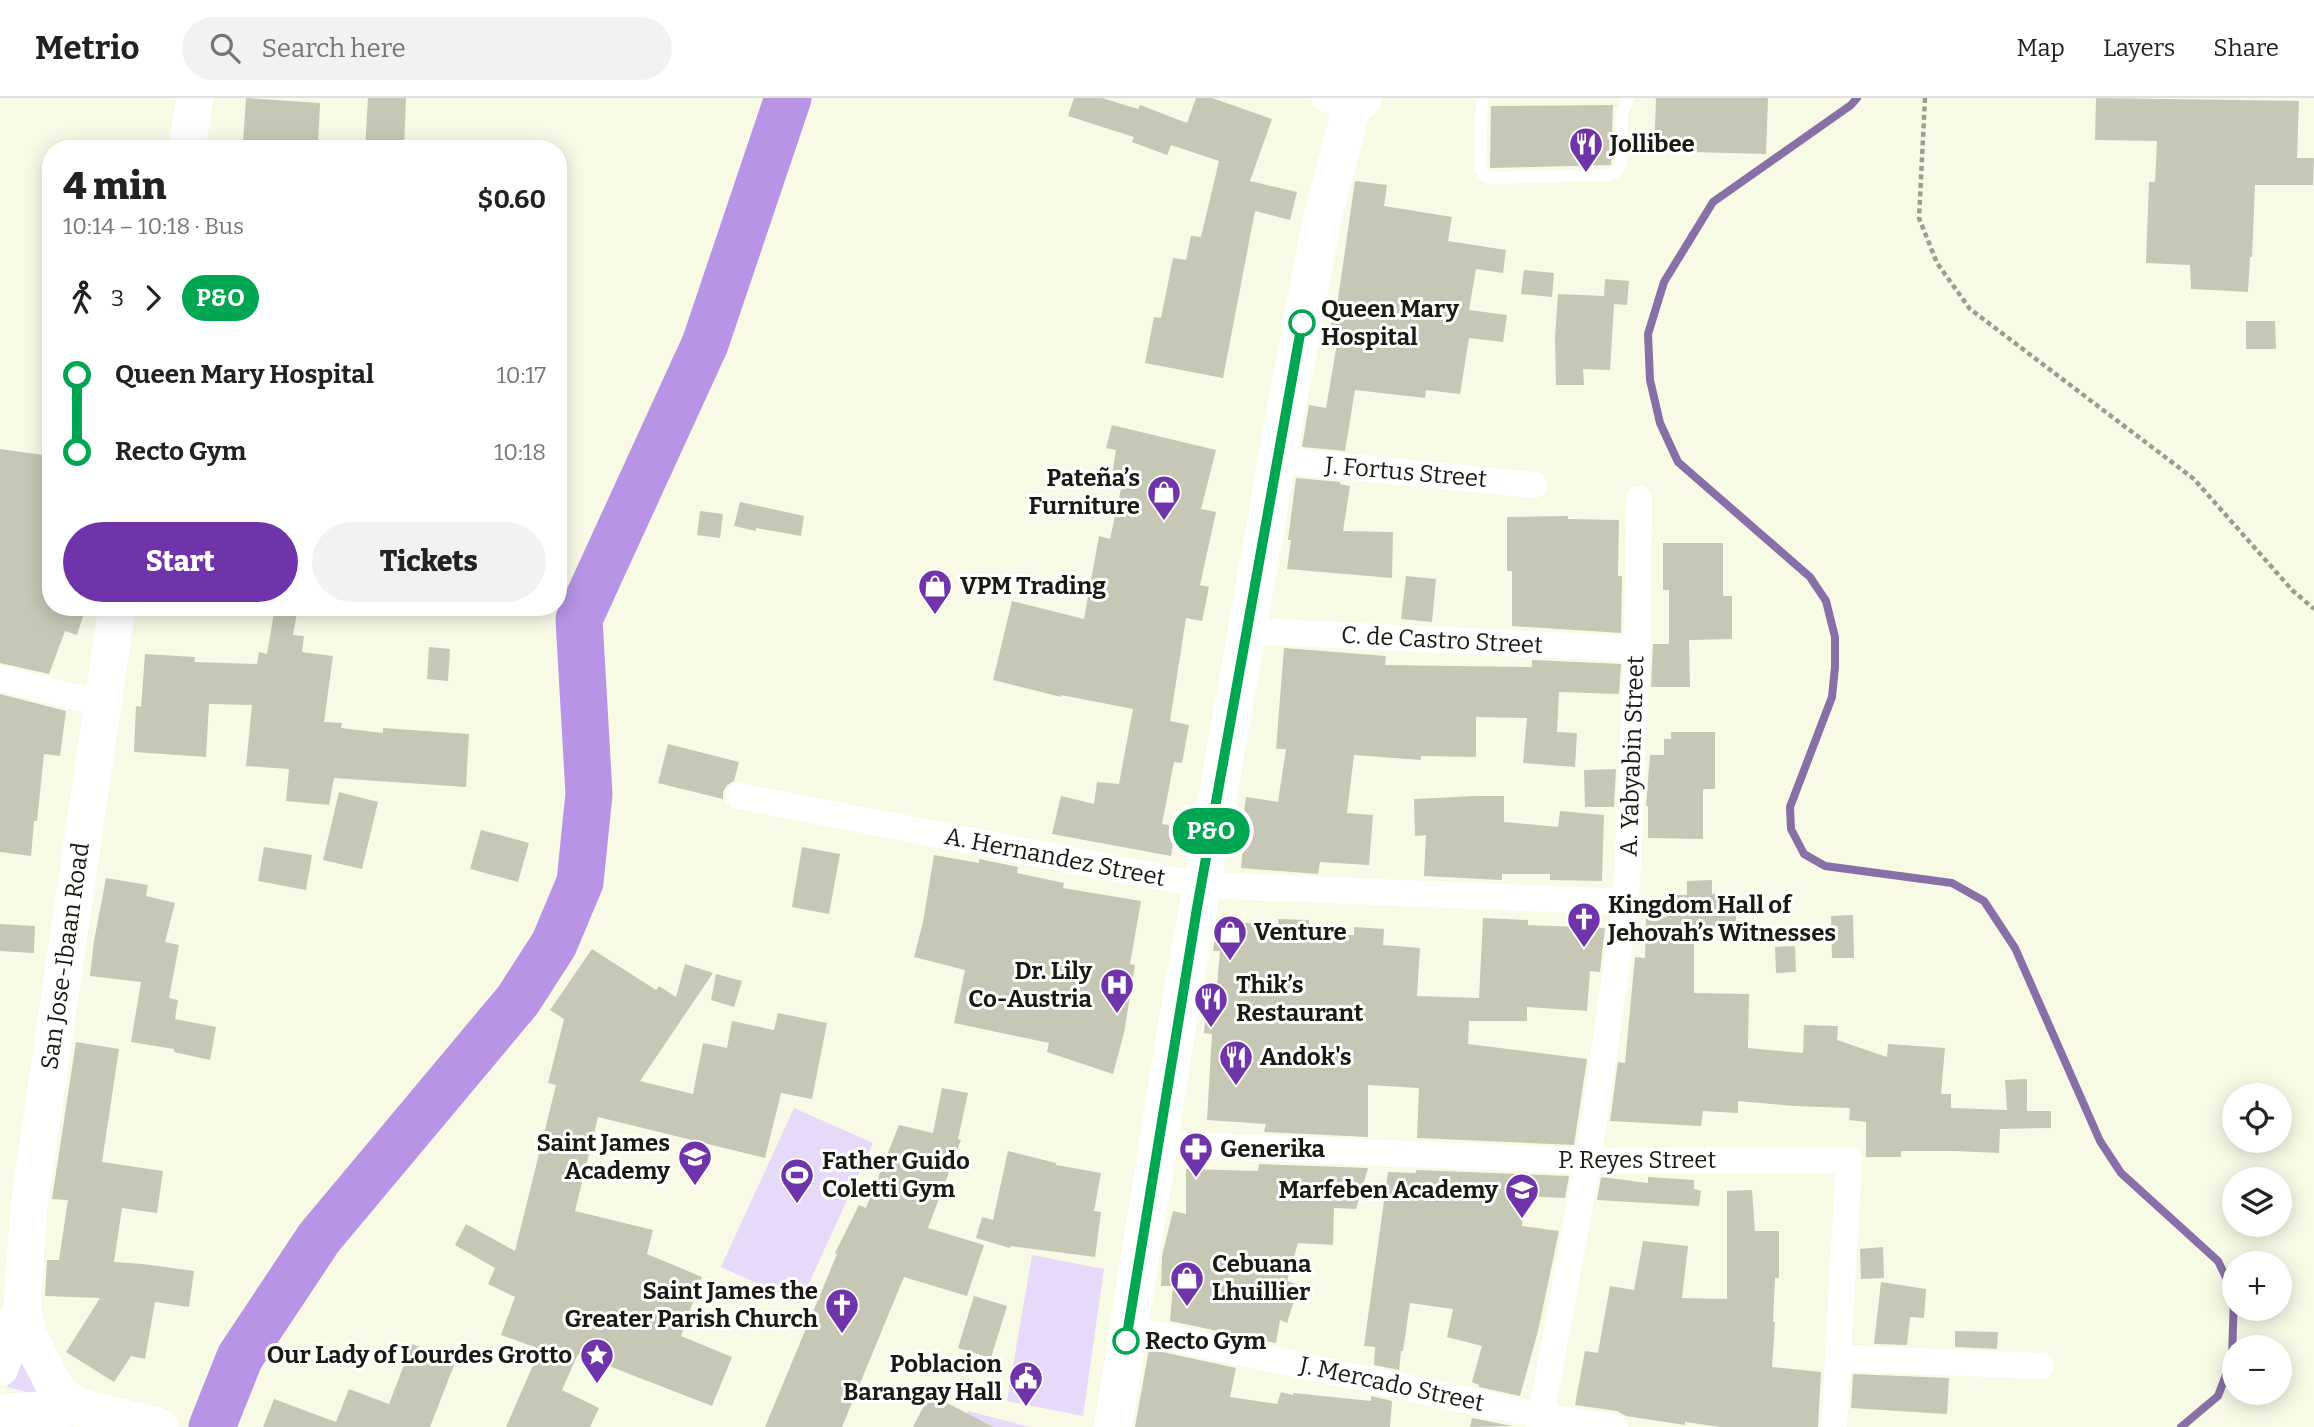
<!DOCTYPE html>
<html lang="en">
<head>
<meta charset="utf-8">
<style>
  body { margin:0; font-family:Bitter,serif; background:#f2f2f2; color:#222; height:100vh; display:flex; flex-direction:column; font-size:26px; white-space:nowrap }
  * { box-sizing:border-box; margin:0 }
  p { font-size:23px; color:#767676 }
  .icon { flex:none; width:38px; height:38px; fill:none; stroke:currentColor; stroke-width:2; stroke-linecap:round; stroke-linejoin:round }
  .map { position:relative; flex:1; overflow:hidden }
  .sheet { position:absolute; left:42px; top:42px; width:525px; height:476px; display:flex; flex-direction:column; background:#fff; border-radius:28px; box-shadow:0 4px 18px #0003 }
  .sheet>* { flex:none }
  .badge { padding:0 14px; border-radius:23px; font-size:24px; line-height:46px }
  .controls { position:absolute; left:2222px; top:985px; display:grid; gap:14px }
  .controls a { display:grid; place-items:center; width:70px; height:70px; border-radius:50%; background:#fff; box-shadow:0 4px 18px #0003; font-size:35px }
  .map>.badge { position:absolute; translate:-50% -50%; box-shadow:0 0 0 4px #fff }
  .legs { display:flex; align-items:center; gap:10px; height:77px; padding:0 21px; font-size:23px }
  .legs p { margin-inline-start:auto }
  .head { display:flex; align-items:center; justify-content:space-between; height:119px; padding:0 21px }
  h1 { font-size:38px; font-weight:800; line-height:52px }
  .primary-button { display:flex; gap:14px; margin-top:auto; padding:14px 21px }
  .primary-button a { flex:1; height:80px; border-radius:42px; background:#7034aa; color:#fff; font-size:28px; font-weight:800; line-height:80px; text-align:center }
  .primary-button a+a { background:#f2f2f2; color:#222 }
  ul { padding:0 21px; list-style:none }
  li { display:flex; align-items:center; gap:24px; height:77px; font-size:26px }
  li i { display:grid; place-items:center; width:10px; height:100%; margin:0 9px; background:currentColor }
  li i::after { content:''; width:18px; height:18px; margin:-9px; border:5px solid; border-radius:50%; background:#fff }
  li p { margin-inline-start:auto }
  li:first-child i { background:linear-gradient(#0000 50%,currentColor 0) }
  li:last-child i { background:linear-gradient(currentColor 50%,#0000 0) }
  header { display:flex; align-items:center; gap:42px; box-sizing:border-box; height:98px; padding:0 35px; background:#fff; border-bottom:2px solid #e0e0e0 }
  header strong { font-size:33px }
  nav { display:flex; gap:38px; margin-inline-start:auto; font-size:24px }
  .search { width:490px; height:63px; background:#f2f2f2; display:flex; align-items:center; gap:18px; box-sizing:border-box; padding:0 24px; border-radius:38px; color:#767676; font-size:26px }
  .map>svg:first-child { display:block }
</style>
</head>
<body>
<header>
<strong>Metrio</strong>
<div class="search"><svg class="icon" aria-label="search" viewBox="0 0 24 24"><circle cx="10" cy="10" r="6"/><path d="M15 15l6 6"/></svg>Search here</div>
<nav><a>Map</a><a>Layers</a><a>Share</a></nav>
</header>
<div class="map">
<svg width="2314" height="1329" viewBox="0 0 2314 1329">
  <rect width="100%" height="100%" fill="#f8fae6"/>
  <!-- green -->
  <g fill="#e6d9fa">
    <polygon points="794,1010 873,1045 800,1205 721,1169"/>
    <polygon points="1032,1157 1104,1171 1083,1318 1007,1303"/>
    <polygon points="18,1257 22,1257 39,1297 7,1289"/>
    <polygon points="968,1313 1030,1329 962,1329"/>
  </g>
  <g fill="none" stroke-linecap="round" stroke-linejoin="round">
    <!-- stream -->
    <polyline stroke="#886fa7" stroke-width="8" points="1857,0 1851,7 1713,104 1664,184 1648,236 1650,282 1660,325 1678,364 1810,479 1826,503 1835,539 1835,569 1832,599 1790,709 1791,731 1804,756 1825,768 1952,785 1984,803 2015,850 2100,1043 2121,1075 2218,1163 2234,1196 2232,1261 2218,1298 2181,1329"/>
    <!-- river -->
    <polyline stroke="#b794e6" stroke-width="47" points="212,1329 240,1259 319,1140 518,902 554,846 580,784 589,696 579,521 705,246 788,0"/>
  </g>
  <!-- building -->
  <g fill="#c6c8b5">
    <polygon points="246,0 320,5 318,49 243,44"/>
    <polygon points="368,0 406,0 404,51 365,51"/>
    <polygon points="1074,0 1102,0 1138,11 1140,7 1187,25 1196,0 1212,0 1272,21 1250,83 1297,94 1290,122 1255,113 1223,280 1145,265 1154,219 1161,220 1173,160 1186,162 1191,138 1201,139 1219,63 1171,47 1167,57 1132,44 1134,39 1068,18"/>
    <polygon points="1656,0 1768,0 1766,56 1654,53"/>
    <polygon points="2096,0 2299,3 2297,60 2314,60 2313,87 2255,87 2252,159 2250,159 2248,194 2191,191 2190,167 2146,165 2149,84 2155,84 2157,43 2095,42"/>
    <polygon points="1613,7 1611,67 1490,70 1491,8"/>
    <polygon points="1355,83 1387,87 1384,108 1452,119 1448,143 1506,152 1503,175 1476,171 1469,212 1507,217 1503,244 1469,240 1460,296 1426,292 1425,300 1355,292 1345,353 1302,349 1309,307 1326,310 1337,246 1327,244 1332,222 1335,222"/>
    <polygon points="1524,172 1554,175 1552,199 1521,196"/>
    <polygon points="1605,181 1629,183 1627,207 1614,206 1610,272 1583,271 1584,287 1556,287 1555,239 1558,196 1604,198"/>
    <polygon points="2246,223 2275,223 2276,251 2246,251"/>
    <polygon points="1112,327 1216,352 1201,411 1216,414 1200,487 1209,489 1202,523 1186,520 1170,623 1189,627 1182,665 1174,664 1162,726 1176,728 1171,758 1052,736 1061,698 1094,706 1097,684 1119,686 1133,611 1061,597 1061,599 993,582 1012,503 1084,521 1099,438 1110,441 1121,391 1110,389 1116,352 1106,350"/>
    <polygon points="0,351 51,358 51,509 86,509 77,537 65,533 49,576 0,565"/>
    <polygon points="1296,380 1340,384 1340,386 1350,388 1343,433 1393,434 1392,480 1287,471 1291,442 1288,442"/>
    <polygon points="740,404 804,418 801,438 756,430 756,433 734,428"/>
    <polygon points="700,413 723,416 720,440 697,437"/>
    <polygon points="1568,418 1568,421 1619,422 1618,478 1622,478 1621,535 1512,528 1512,473 1507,473 1507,419"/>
    <polygon points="1663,445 1723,445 1723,498 1732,498 1732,541 1689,542 1690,589 1651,589 1653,546 1669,546 1669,492 1663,492"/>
    <polygon points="1406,478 1436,481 1432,524 1401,521"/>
    <polygon points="275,509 298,509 293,537 304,538 302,554 333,558 324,624 342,625 341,630 383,635 383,630 469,636 466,689 334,680 329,707 286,703 289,671 246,668 252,607 209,606 206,659 134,654 136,608 141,609 145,556 195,559 194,564 257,566 259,554 267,556"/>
    <polygon points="429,549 450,551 448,583 427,581"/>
    <polygon points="1284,550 1386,558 1385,567 1532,569 1532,562 1621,566 1619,596 1559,594 1557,634 1577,635 1575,669 1523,665 1527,620 1476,619 1476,659 1421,658 1421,662 1354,657 1347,715 1373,717 1369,767 1320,764 1318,776 1241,770 1244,739 1241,738 1246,699 1278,704 1286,651 1276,651"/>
    <polygon points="0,596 66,613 60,658 44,656 37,723 34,723 31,758 0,754"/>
    <polygon points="1671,634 1715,634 1715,691 1703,691 1703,741 1648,740 1648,708 1646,708 1650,657 1664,657 1664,641 1671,641"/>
    <polygon points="668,646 739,664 734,683 727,687 723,694 723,701 658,685"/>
    <polygon points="1616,671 1614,709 1585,709 1584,672"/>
    <polygon points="339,694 378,704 362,771 323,762"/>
    <polygon points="1475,698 1504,698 1504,724 1558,729 1560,713 1604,717 1602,783 1550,782 1550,776 1502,776 1502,782 1424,778 1426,737 1415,738 1414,701"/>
    <polygon points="481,732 529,745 518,784 470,771"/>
    <polygon points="264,749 312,757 306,792 258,783"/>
    <polygon points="802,749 840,756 829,816 792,809"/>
    <polygon points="934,757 979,765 979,761 1018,769 1017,775 1064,785 1063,790 1141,803 1130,866 1135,867 1124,935 1113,976 1047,954 1049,945 954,925 965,872 914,859 923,824"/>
    <polygon points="106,780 148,787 146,798 175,805 165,844 179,847 169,900 178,902 175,921 216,929 210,962 174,954 174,951 131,944 141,884 90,878 94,843"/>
    <polygon points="1712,782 1712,796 1736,796 1736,829 1711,829 1711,837 1694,836 1694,895 1749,896 1748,950 1803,955 1804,927 1838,928 1837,942 1887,959 1888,946 1945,950 1941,996 1951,996 1951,1010 2007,1012 2005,982 2027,981 2027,1013 2051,1013 2051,1030 2000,1031 1999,1055 1955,1053 1901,1053 1901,1059 1866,1059 1866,1024 1849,1022 1850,1010 1794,1008 1738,1003 1738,1015 1703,1013 1701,1028 1610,1023 1618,964 1625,965 1635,859 1645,860 1646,819 1667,819 1667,797 1687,797 1687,783"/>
    <polygon points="1853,817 1854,860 1832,860 1831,818"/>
    <polygon points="1483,820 1528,822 1528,827 1605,830 1600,874 1590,873 1587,913 1527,909 1527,923 1469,923 1468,946 1587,961 1574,1047 1417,1040 1419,990 1368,987 1368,1039 1264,1034 1266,1026 1207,1022 1212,936 1204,935 1206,911 1215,912 1220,853 1213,853 1218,822 1278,828 1278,821 1309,822 1309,836 1354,837 1354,829 1384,831 1383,847 1420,850 1417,898 1479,900"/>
    <polygon points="0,826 35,828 34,855 0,853"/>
    <polygon points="1795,848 1796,874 1776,875 1775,849"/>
    <polygon points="592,851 656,892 659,888 676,899 685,866 713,875 640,983 693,996 703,945 727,950 732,923 774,932 778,915 827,925 812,1001 781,995 765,1060 598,1019 575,1113 653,1132 647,1156 702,1179 681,1238 732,1259 712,1308 578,1256 562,1292 599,1310 590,1329 506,1329 540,1251 501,1237 515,1199 488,1186 495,1170 455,1147 466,1126 515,1153 556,987 548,985 564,921 550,912"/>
    <polygon points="716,876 742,883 734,909 711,902"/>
    <polygon points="76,944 119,951 102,1064 163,1073 157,1115 122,1110 114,1164 143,1166 194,1173 189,1209 155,1204 145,1261 131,1258 114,1284 66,1254 100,1200 45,1198 47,1162 59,1162 68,1102 52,1101"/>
    <polygon points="942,990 968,995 958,1041 961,1042 928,1130 984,1147 967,1198 904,1179 842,1329 765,1329 837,1156 835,1155 859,1107 866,1110 899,1027 933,1035"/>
    <polygon points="1008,1053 1056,1065 1056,1067 1101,1075 1094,1113 1101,1114 1095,1159 1011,1148 1010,1150 976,1140 982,1119 993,1122"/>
    <polygon points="1259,1066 1368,1070 1356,1111 1334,1110 1333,1147 1298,1145 1287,1183 1299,1187 1287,1225 1280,1222 1276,1245 1170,1223 1173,1188 1161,1188 1162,1158 1173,1113 1186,1116 1186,1071 1258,1073"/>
    <polygon points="1416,1072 1569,1078 1565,1100 1525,1098 1522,1128 1559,1133 1538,1233 1520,1298 1479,1289 1479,1287 1472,1284 1482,1248 1447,1239 1453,1211 1410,1205 1403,1253 1401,1253 1399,1272 1374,1267 1375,1249 1364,1248 1388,1074 1416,1075"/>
    <polygon points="1601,1079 1648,1085 1648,1079 1694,1082 1694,1091 1701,1093 1699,1108 1597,1102"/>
    <polygon points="1752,1092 1755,1133 1779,1133 1779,1180 1775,1180 1773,1224 1775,1224 1772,1269 1821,1274 1818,1329 1721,1329 1685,1324 1685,1327 1626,1318 1617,1313 1575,1307 1585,1253 1598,1255 1610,1188 1634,1192 1643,1143 1688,1148 1682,1200 1727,1201 1727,1093"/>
    <polygon points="1883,1149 1884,1180 1861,1181 1860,1151"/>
    <polygon points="1881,1184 1926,1191 1924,1220 1910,1219 1907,1247 1874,1246"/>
    <polygon points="974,1198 1007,1208 991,1260 958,1250"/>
    <polygon points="1955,1233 1998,1234 1997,1251 1955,1249"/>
    <polygon points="412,1246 456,1262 430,1329 263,1329 274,1301 336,1324 349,1291 389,1306"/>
    <polygon points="1149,1251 1236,1270 1230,1299 1277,1306 1281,1294 1293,1297 1293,1295 1371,1303 1371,1298 1392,1303 1390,1329 1135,1329"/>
    <polygon points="1853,1276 1949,1280 1947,1316 1851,1310"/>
    <polygon points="930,1296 993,1329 913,1329"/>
    <polygon points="1472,1320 1512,1328 1470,1329"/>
  </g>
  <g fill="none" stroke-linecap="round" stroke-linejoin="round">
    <!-- path -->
    <polyline stroke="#9c9d8e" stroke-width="4.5" stroke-dasharray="5 3.5" stroke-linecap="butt" points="1925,0 1919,120 1937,165 1970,211 2194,381 2292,492 2314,511"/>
    <!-- lane -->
    <polyline stroke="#fff" stroke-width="12" points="1482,0 1480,69 1483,76 1490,80 1607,77 1616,74 1621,67 1622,16 1628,0"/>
    <!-- street -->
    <g stroke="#fff" stroke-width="26">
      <polyline points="1324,0 1352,9"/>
      <polyline points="1278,362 1534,387"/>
      <polyline points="1247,533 1637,551"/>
      <polyline points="0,580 102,606"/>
      <polyline points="738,698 1201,787 1626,804"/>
      <polyline points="1158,1046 1588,1063 1849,1062 1834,1329"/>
      <polyline points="1129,1231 1541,1318 1615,1329"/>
      <polyline points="1838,1260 2041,1268"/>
      <polyline points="1539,1329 1588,1063 1626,804 1637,551 1639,401"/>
    </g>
    <!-- secondary -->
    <g stroke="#fff" stroke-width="37">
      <polyline points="187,51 195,0"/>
      <polyline points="22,1208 28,1237 58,1295 77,1309"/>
      <polyline points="0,1270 22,1208 29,1108 117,509"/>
    </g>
    <!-- primary -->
    <g stroke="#fff" stroke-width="38">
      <polyline points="0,1316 77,1309 159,1329"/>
      <polyline points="1113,1329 1177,928 1284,323 1322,121 1352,9 1363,0"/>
    </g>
  </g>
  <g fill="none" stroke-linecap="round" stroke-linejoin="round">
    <!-- line-1 casing -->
    <g stroke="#fff" stroke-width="16">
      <polyline id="line-1" points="1126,1243 1197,810 1302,225"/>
    </g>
    <!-- line-1 -->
    <use href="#line-1" stroke="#00a651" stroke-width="10"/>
  </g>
  <!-- icons -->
  <defs>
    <g id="restaurant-pin" transform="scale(1.75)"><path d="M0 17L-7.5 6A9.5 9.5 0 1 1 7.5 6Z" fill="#7034aa" stroke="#fff"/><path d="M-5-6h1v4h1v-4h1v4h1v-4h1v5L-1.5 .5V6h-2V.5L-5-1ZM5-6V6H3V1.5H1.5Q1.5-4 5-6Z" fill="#fff"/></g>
    <g id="shop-pin" transform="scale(1.75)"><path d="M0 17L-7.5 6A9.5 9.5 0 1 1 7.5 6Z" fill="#7034aa" stroke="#fff"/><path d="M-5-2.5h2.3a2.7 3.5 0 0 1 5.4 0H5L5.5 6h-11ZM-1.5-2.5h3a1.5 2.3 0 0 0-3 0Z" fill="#fff"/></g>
    <g id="church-pin" transform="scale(1.75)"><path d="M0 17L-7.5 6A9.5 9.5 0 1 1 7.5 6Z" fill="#7034aa" stroke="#fff"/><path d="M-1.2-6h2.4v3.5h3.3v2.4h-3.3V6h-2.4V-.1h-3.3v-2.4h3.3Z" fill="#fff"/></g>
    <g id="hospital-pin" transform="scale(1.75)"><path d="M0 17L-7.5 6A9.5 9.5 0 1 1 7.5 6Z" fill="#7034aa" stroke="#fff"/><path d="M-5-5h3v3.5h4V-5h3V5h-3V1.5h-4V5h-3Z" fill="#fff"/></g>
    <g id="pharmacy-pin" transform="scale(1.75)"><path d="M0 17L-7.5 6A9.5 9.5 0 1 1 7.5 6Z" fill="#7034aa" stroke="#fff"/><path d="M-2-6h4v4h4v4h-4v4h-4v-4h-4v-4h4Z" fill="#fff"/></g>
    <g id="school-pin" transform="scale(1.75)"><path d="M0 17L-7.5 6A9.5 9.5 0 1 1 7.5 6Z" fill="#7034aa" stroke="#fff"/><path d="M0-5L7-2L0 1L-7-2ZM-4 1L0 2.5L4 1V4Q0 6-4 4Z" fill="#fff"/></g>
    <g id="stadium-pin" transform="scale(1.75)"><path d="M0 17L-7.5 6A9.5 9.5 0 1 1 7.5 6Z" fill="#7034aa" stroke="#fff"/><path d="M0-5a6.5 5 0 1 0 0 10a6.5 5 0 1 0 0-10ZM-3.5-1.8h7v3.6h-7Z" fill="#fff"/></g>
    <g id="sight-pin" transform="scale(1.75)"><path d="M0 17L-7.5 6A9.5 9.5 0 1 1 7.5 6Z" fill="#7034aa" stroke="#fff"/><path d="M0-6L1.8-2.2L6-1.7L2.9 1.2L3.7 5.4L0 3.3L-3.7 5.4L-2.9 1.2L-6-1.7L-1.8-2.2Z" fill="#fff"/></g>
    <g id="civic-pin" transform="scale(1.75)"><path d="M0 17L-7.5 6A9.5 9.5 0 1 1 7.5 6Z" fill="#7034aa" stroke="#fff"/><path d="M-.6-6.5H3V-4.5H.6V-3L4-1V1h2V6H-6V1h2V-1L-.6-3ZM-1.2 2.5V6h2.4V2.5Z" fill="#fff"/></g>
  </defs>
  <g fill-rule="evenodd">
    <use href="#restaurant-pin" x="1586" y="46"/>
    <use href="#shop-pin" x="1164" y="394"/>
    <use href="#shop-pin" x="935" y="488"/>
    <use href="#church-pin" x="1584" y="821"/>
    <use href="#shop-pin" x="1230" y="834"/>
    <use href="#hospital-pin" x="1117" y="887"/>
    <use href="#restaurant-pin" x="1211" y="901"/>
    <use href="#restaurant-pin" x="1236" y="959"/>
    <use href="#pharmacy-pin" x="1196" y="1051"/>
    <use href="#school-pin" x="695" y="1059"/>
    <use href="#stadium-pin" x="797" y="1077"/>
    <use href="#school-pin" x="1522" y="1092"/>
    <use href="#shop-pin" x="1187" y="1180"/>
    <use href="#church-pin" x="842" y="1207"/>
    <use href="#sight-pin" x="597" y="1257"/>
    <use href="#civic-pin" x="1026" y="1280"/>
  </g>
  <!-- markers -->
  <g fill="#fff" stroke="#00a651" stroke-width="3.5">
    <circle cx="1302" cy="225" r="12"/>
    <circle cx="1126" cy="1243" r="12"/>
  </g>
  <g text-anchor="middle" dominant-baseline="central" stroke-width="6" stroke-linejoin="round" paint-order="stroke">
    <!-- poi labels -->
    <g font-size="24" font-weight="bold" fill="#1a1a13" stroke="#fff" text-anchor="start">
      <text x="1610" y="46">Jollibee</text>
      <text x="1140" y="380" text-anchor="end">Pateña’s<tspan x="1140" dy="28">Furniture</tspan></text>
      <text x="960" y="488">VPM Trading</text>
      <text x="1608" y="807">Kingdom Hall of<tspan x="1608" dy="28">Jehovah’s Witnesses</tspan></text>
      <text x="1254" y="834">Venture</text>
      <text x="1092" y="873" text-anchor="end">Dr. Lily<tspan x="1092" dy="28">Co-Austria</tspan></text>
      <text x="1236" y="887">Thik’s<tspan x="1236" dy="28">Restaurant</tspan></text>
      <text x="1260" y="959">Andok's</text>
      <text x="670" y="1045" text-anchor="end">Saint James<tspan x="670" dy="28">Academy</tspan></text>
      <text x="1220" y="1051">Generika</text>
      <text x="822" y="1063">Father Guido<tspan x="822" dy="28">Coletti Gym</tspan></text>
      <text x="1498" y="1092" text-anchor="end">Marfeben Academy</text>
      <text x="1212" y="1166">Cebuana<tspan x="1212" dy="28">Lhuillier</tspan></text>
      <text x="818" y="1193" text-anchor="end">Saint James the<tspan x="818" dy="28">Greater Parish Church</tspan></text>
      <text x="572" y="1257" text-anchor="end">Our Lady of Lourdes Grotto</text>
      <text x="1002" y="1266" text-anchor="end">Poblacion<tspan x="1002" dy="28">Barangay Hall</tspan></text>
    </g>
    <!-- stop labels -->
    <g font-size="24" font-weight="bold" fill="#1a1a13" stroke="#fff" text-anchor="start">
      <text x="1321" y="211">Queen Mary<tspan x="1321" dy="28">Hospital</tspan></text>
      <text x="1145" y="1243">Recto Gym</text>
    </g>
    <!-- street labels -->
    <g font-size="24" fill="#1a1a13" stroke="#fff">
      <text transform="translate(1406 374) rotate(5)">J. Fortus Street</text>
      <text transform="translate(1442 542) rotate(3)">C. de Castro Street</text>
      <text transform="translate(1632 658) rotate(-88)">A. Yabyabin Street</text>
      <text transform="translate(1055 759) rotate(11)">A. Hernandez Street</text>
      <text transform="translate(65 858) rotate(-82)">San Jose-Ibaan Road</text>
      <text x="1637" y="1062">P. Reyes Street</text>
      <text transform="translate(1392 1286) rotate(12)">J. Mercado Street</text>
    </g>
  </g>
</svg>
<div class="controls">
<a><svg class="icon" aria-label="locate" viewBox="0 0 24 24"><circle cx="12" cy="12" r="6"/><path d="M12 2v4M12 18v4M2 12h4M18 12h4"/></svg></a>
<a><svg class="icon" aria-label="layers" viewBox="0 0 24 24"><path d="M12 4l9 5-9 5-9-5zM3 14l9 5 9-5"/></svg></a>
<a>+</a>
<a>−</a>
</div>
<b class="badge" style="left:1211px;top:733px;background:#00a651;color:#fff">P&amp;O</b>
<section class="sheet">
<div class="head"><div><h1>4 min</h1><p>10:14 – 10:18 · Bus</p></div><b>$0.60</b></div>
<div class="legs"><svg class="icon" aria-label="walk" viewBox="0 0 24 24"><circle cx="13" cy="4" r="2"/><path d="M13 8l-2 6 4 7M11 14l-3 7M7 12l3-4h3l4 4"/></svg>3<svg class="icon" aria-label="forward" viewBox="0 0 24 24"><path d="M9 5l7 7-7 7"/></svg><b class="badge" style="background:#00a651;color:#fff">P&amp;O</b></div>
<ul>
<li><i style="color:#00a651"></i><b>Queen Mary Hospital</b><p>10:17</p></li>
<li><i style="color:#00a651"></i><b>Recto Gym</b><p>10:18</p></li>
</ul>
<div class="primary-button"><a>Start</a><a>Tickets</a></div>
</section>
</div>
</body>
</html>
